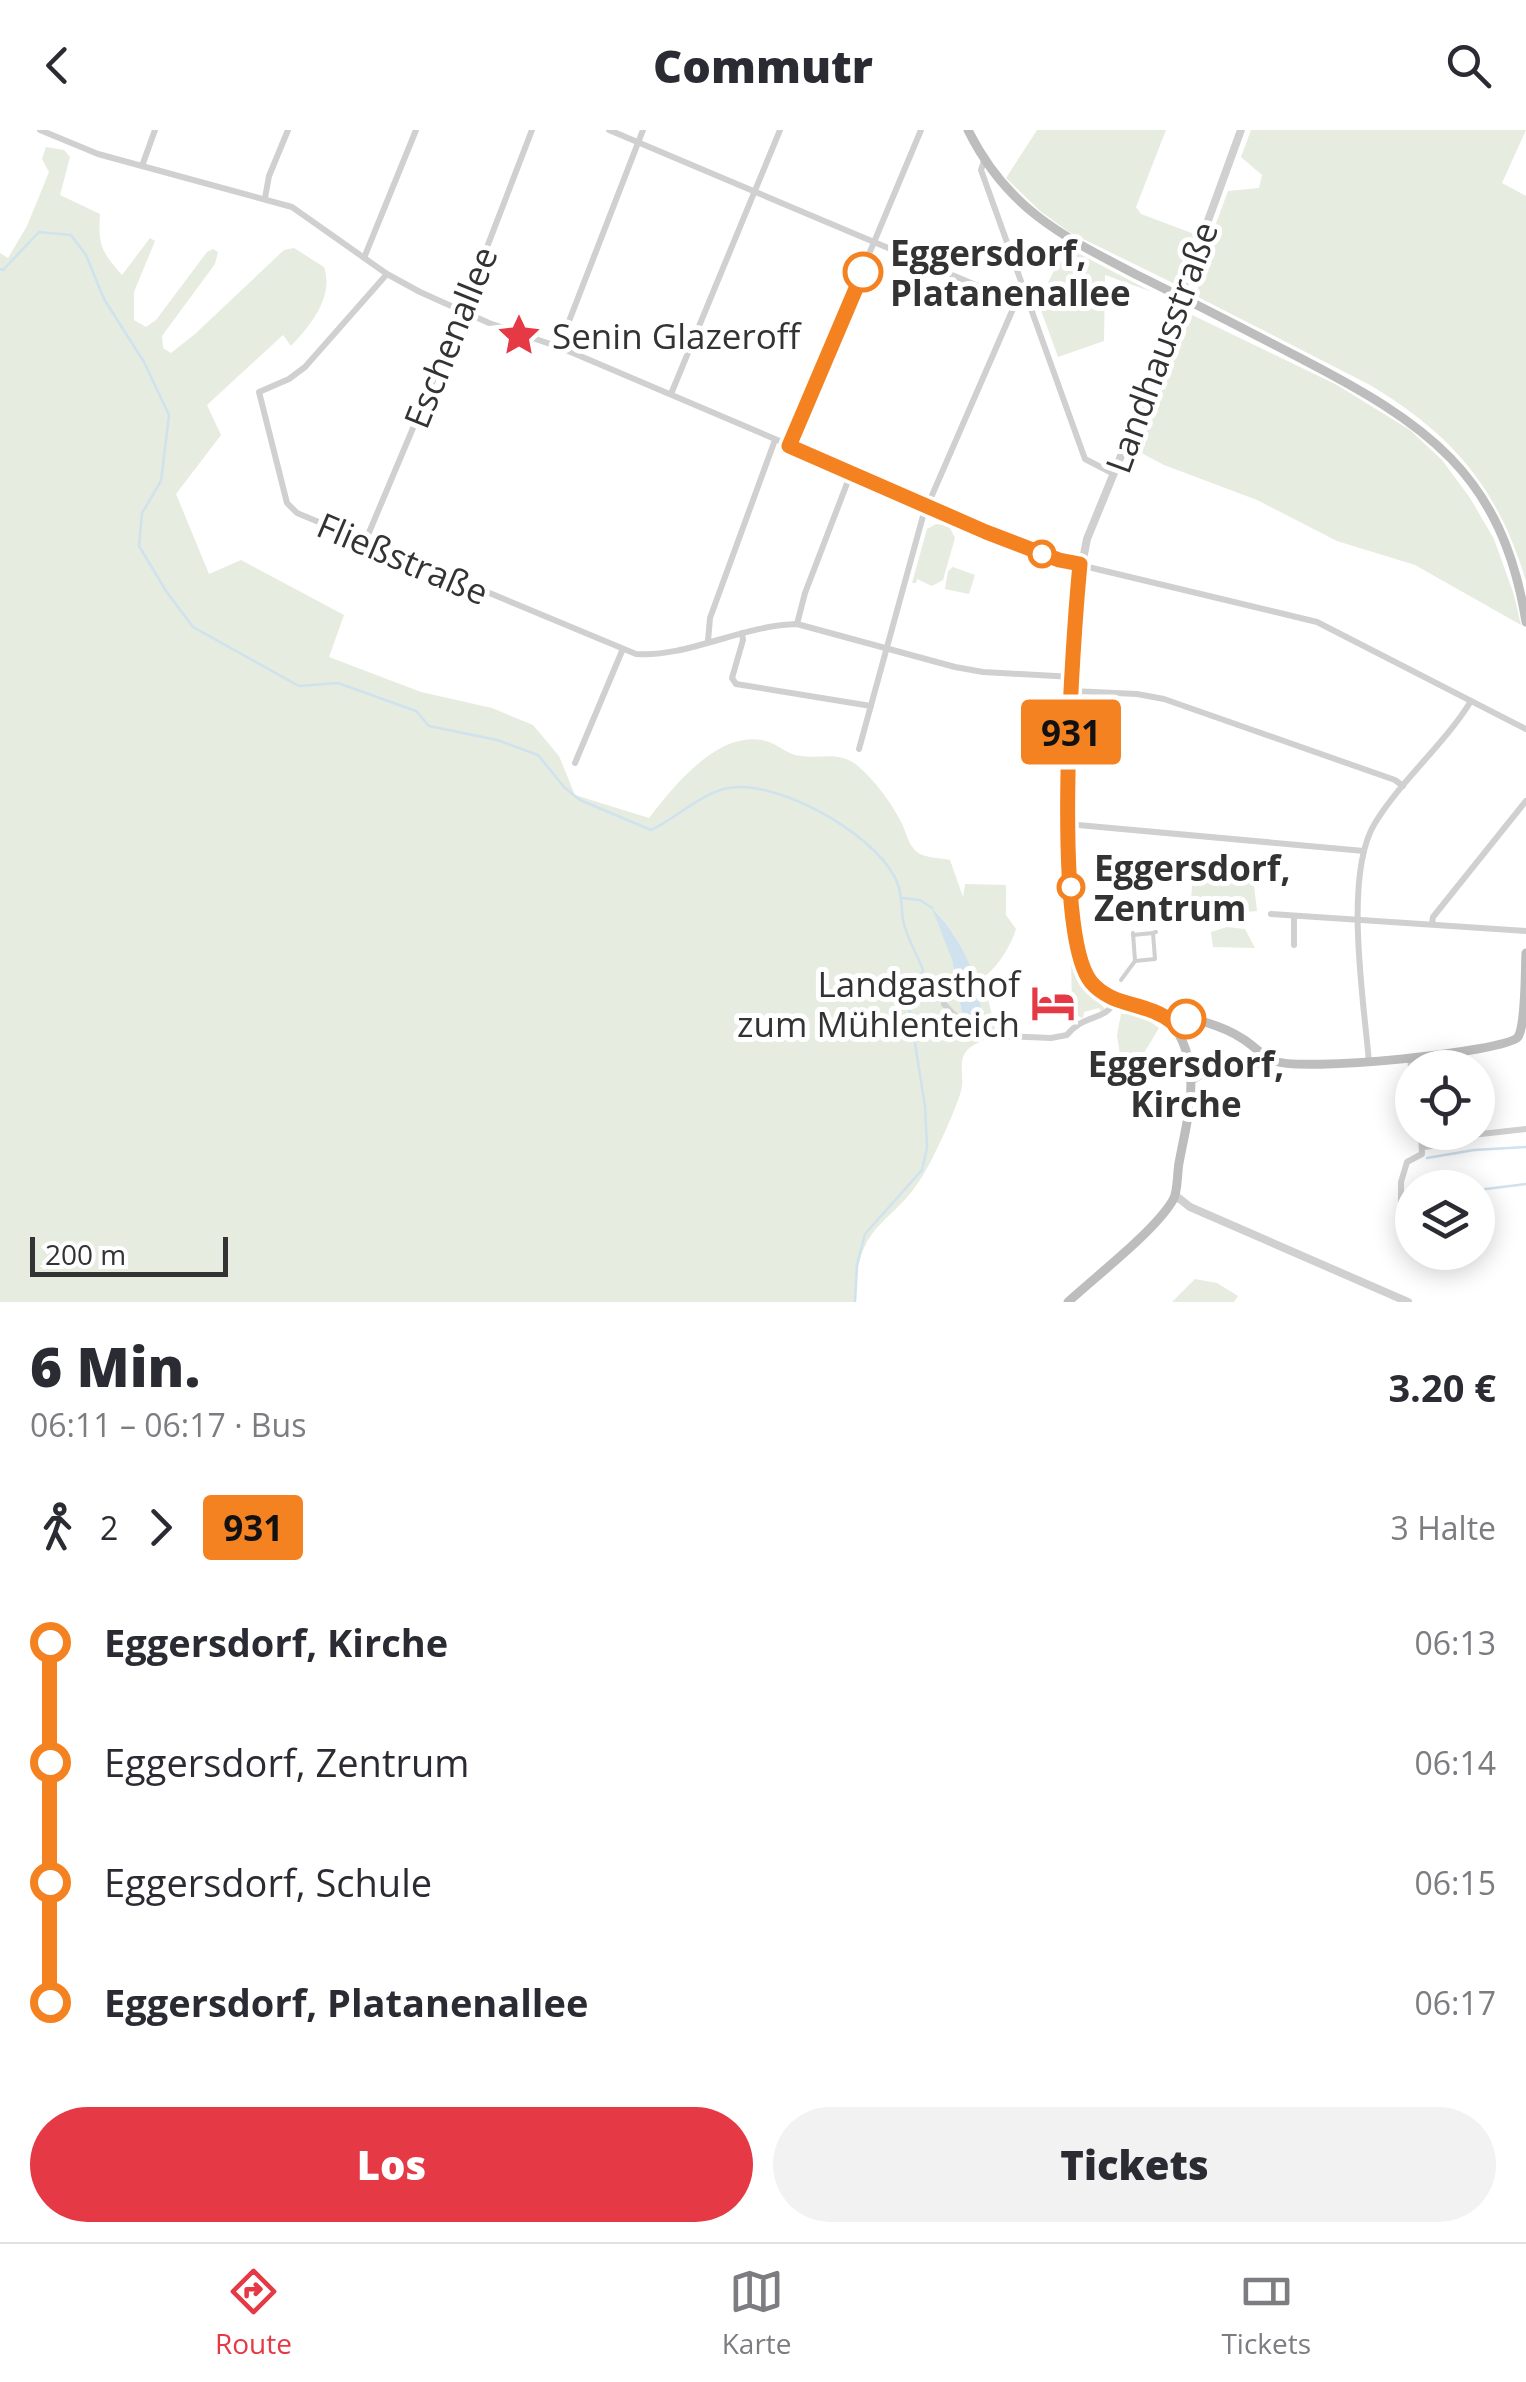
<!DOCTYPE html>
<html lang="de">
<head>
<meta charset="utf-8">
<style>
  body { margin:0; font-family:"Open Sans",sans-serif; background:#f2f2f3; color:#2b2b33; height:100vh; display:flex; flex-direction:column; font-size:38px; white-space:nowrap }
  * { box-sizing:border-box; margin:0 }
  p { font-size:32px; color:#7c7c81 }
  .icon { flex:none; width:55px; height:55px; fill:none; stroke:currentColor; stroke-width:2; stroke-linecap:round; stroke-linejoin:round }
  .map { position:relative; height:1172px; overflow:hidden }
  .sheet { display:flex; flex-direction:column; background:#fff; flex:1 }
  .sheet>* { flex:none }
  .badge { padding:0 20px; border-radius:8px; font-size:35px; line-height:65px }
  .buttons { position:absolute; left:1395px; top:920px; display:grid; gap:20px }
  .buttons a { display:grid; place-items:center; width:100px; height:100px; border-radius:50%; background:#fff; box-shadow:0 5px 25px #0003; font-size:50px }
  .scale { position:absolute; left:30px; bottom:25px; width:198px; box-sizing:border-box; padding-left:10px; border:5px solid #333; border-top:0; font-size:28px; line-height:35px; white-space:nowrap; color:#333; -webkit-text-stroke:8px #fff; paint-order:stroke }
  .map>.badge { position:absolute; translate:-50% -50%; box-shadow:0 0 0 5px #fff }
  .legs { display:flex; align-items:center; gap:15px; height:110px; padding:0 30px; font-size:32px }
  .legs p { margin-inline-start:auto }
  .head { display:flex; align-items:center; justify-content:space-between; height:170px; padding:0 30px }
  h1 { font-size:55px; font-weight:800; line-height:75px }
  .action { display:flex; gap:20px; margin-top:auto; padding:20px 30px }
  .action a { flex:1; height:115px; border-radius:60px; background:#e63946; color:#fff; font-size:40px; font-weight:800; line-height:115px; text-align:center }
  .action a+a { background:#f2f2f3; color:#2b2b33 }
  ul { padding:0 30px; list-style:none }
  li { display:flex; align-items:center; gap:35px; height:120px; font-size:38px }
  li i { display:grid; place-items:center; width:15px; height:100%; margin:0 12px; background:currentColor }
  li i::after { content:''; width:25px; height:25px; margin:-12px; border:8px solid; border-radius:50%; background:#fff }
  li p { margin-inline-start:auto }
  li:first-child i { background:linear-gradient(#0000 50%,currentColor 0) }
  li:last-child i { background:linear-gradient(currentColor 50%,#0000 0) }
  header { display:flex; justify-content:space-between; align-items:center; height:130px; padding:0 30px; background:#fff; font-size:45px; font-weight:800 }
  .tab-bar { display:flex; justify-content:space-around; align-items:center; height:140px; border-top:2px solid #e1e1e2; background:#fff; font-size:28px; color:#7c7c81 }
  .tab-bar a { display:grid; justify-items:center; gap:5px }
  .tab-bar .active { color:#e63946 }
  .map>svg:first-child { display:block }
</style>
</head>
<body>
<header><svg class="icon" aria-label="back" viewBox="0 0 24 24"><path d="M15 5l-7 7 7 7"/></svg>Commutr<svg class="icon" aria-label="search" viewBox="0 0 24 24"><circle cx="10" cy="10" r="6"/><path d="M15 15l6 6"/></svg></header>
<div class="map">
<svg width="1526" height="1172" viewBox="0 0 1526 1172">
  <rect width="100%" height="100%" fill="#fff"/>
  <!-- green -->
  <g fill="#e6ecdf" fill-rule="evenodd">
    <polygon points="1037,0 1166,0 1136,77 1141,84 1197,105 1179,156 1069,102 1040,81 1006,48"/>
    <path d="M 1251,0 L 1526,0 L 1502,53 L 1526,66 L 1526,451 C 1498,358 1453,305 1370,255 L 1196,166 L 1204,126 L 1228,61 L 1259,58 L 1262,45 L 1241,27 Z"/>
    <path d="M 46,17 L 64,20 L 70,27 L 60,65 L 100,84 C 98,115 101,121 122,145 L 150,108 L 155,111 L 134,162 L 134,190 L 146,197 L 156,190 L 207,122 L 213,119 L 218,122 L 215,134 L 162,206 L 163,218 L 171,223 L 195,204 L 284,120 L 294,118 L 324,137 C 334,167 311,195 291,216 L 283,205 L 207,275 L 221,305 L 176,364 L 209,444 L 241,430 L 344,485 L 329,527 L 421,562 L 492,578 L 533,595 L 559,626 L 575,665 L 649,688 C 673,657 719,598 766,611 C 778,614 787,625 801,626 C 822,629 840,620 859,637 C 875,651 891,672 901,692 C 907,703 908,717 920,724 C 928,728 941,728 950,730 L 963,767 L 965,754 L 1006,755 L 1006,785 L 1016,799 C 1011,815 999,836 983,848 L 996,902 C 987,911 971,913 965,923 C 958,934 965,949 961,961 C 956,979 936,1023 926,1040 C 893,1099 856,1087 855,1172 L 0,1172 L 0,123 L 8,128 L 27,96 L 49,42 L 42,29 ZM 934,780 C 959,803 986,858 978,892 L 962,884 L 952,830 Z"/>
    <polygon points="1074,121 1152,162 1105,145 1104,211 1058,227 1038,172 1057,135"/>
    <polygon points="1186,182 1337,255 1410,300 1442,330 1470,368 1494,409 1514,465 1521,495 1415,435 1337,411 1257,370 1164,335 1130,317 1181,185"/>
    <polygon points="936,394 949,396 955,408 943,450 932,456 917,449 916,453 912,453 927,399"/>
    <polygon points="953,437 975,445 969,464 945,459 948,441"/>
    <path d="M 1193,742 L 1253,748 L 1257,781 C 1234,784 1215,774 1191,771 Z"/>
    <polygon points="1227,797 1245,799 1255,818 1213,817 1211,802"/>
    <polygon points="1071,827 1081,852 1106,880 1101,882 1099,878 1084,882 1083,888 1075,885 1072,879"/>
    <polygon points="1121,884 1140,884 1159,898 1144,923 1120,925 1117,905"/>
    <polygon points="1195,1149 1217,1153 1238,1166 1234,1172 1172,1172"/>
  </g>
  <!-- water -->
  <path fill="#cfe2ee" d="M 932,778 C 960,805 983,852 981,891 L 962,884 L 952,830 Z"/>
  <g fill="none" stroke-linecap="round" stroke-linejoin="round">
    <!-- stream -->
    <g stroke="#cfe2ee" stroke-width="2.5">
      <path d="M 0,139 L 3,140 L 39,102 L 71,105 L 86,125 L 104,169 L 144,232 L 169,285 L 161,351 L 142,383 L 139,416 L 166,461 L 193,497 L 299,556 L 338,553 L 416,581 L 429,596 L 497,610 L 538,625 L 564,657 L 580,670 L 651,700 C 676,688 698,666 724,659 C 773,646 871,702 894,746 C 902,759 901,776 903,790 C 906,807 917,824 923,840 L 909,876 L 925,976 L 927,1018 L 922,1040 L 865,1104 L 857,1135 L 855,1172"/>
      <polyline points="902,768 920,770 932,778"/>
      <polyline points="1427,1028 1474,1020 1526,1017"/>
      <polyline points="1478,1060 1526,1054"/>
    </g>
    <!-- pedestrian -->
    <g stroke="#d0d0d0" stroke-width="4">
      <polyline points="1133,805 1153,803"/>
      <polyline points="1135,831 1155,829 1153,803 1156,802"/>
      <polyline points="1121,850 1135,831 1133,803"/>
    </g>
    <!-- minor -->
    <g stroke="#d0d0d0" stroke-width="6">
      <polyline points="40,0 98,24 292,77 387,144 420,162 489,193 559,217 1059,430 1317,492 1526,599"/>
      <polyline points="609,0 1016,172 1027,170"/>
      <polyline points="984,31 981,40 1085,329 1114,344"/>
      <polyline points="142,36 155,0"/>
      <polyline points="265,68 269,46 288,0"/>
      <polyline points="364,128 416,0"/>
      <path d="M 387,144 L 305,237 L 289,249 L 259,262 L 287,373 L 297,383 L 636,524 C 686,528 743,495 797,494 L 955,537 L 983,542 L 1073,547"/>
      <polyline points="559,217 643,0"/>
      <polyline points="671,264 780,0"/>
      <polyline points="789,315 921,0"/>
      <polyline points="365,412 464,177 532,0"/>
      <polyline points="797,494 805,463 851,343"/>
      <polyline points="742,503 743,510 732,548 736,554 871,576"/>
      <polyline points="708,511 710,488 775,310"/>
      <polyline points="1072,561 1137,564 1164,569 1395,650 1403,656"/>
      <polyline points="859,619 923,386 1016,172"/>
      <polyline points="575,633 622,521"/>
      <polyline points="1067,694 1364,721"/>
      <polyline points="1271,784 1526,801"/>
      <polyline points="1294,786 1294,815"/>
      <polyline points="1432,794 1433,787 1526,671"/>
      <path d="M 944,874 L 968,900 L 978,905 L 1051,908 L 1067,905 C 1084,883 1105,892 1115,871"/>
      <polyline points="1410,928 1412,947"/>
      <path d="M 1369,932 C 1364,872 1343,745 1375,693 C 1402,649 1444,615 1471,571"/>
      <polyline points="1193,951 1211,940 1268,934 1272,930"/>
      <polyline points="1423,1017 1440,1015 1454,1007 1526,999"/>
      <polyline points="1412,1088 1401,1075 1401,1052 1407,1032 1422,1024 1421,1002"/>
    </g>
    <!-- tertiary -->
    <g stroke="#d0d0d0" stroke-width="8">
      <polyline points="1171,892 1151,880 1106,867 1087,846 1076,821 1067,697 1078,455 1087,409 1134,294 1241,0"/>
      <polyline points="1176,1066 1190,1077 1408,1172"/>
    </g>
    <!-- secondary -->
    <g stroke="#bdbdbd" stroke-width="9">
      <path d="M 968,0 C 1007,79 1062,106 1137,145 C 1192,172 1246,200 1300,228 C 1425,293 1502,343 1526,492"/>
      <path d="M 1068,1172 C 1096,1146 1155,1101 1173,1070 C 1178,1062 1177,1044 1179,1033 C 1188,985 1204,935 1171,892 C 1188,882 1228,899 1243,909 C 1254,916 1264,927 1275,931 C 1300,942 1503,923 1518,907 C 1526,894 1525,841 1526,823"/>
    </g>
  </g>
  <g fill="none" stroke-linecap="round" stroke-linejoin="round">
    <!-- line-1 casing -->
    <g stroke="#fff" stroke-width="22">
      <path id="line-1" d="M 863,142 L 789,316 L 986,402 L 1059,430 L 1080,434 C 1073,507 1051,803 1091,852 C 1113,878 1146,871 1172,892 L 1186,889"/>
    </g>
    <!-- line-1 -->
    <use href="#line-1" stroke="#f58220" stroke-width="15"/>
  </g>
  <!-- icons -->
  <defs>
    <g id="sight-bare" transform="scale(3.45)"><path d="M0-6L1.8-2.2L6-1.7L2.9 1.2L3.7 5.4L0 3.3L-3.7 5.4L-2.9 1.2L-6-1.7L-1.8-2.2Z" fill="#e63946" stroke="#fff" stroke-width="2.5" paint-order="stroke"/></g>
    <g id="hotel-bare" transform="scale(3.45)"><path d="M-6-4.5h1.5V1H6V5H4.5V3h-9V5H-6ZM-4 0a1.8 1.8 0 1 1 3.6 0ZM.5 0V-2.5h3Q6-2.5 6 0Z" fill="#e63946" stroke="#fff" stroke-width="2.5" paint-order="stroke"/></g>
  </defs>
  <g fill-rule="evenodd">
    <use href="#sight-bare" x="519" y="205"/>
    <use href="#hotel-bare" x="1053" y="873"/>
  </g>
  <!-- markers -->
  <g fill="#fff" stroke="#f58220" stroke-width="5">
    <circle cx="863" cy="142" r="18"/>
    <circle cx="1042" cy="424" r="12"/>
    <circle cx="1071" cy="757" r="12"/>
    <circle cx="1186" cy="889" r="18"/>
  </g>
  <g text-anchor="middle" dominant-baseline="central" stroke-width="10" stroke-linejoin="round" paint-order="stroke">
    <!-- stop labels -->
    <g font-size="35" font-weight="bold" fill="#333" stroke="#fff" text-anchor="start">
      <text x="890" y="122">Eggersdorf,<tspan x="890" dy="40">Platanenallee</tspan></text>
      <text x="1094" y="737">Eggersdorf,<tspan x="1094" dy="40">Zentrum</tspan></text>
      <text x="1186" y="933" text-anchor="middle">Eggersdorf,<tspan x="1186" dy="40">Kirche</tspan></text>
    </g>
    <!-- poi labels -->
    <g font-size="35" fill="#333" stroke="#fff" text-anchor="start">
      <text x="552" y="205">Senin Glazeroff</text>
      <text x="1020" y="853" text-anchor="end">Landgasthof<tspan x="1020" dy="40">zum Mühlenteich</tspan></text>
    </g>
    <!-- street labels -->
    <g font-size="35" fill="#333" stroke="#fff">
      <text transform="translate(450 207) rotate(-68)">Eschenallee</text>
      <text transform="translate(1161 217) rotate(-70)">Landhausstraße</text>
      <text transform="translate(403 428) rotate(23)">Fließstraße</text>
    </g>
  </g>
</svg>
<div class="buttons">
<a><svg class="icon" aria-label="locate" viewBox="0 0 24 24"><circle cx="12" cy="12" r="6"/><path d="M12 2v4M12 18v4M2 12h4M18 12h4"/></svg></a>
<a><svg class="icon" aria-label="layers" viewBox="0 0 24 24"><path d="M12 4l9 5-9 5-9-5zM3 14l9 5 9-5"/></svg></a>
</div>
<div class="scale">200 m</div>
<b class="badge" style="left:1071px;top:602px;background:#f58220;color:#111">931</b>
</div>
<section class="sheet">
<div class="head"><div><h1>6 Min.</h1><p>06:11 – 06:17 · Bus</p></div><b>3.20 €</b></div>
<div class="legs"><svg class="icon" aria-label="walk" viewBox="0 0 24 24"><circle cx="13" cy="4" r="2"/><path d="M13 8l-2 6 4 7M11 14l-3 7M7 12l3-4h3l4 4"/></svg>2<svg class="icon" aria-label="forward" viewBox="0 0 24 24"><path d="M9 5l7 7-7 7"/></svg><b class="badge" style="background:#f58220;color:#111">931</b><p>3 Halte</p></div>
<ul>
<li><i style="color:#f58220"></i><b>Eggersdorf, Kirche</b><p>06:13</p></li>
<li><i style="color:#f58220"></i><span>Eggersdorf, Zentrum</span><p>06:14</p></li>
<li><i style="color:#f58220"></i><span>Eggersdorf, Schule</span><p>06:15</p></li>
<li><i style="color:#f58220"></i><b>Eggersdorf, Platanenallee</b><p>06:17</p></li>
</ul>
<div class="action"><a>Los</a><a>Tickets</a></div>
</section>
<nav class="tab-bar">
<a class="active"><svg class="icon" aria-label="directions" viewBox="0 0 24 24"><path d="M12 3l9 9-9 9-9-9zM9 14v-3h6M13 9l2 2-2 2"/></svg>Route</a>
<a><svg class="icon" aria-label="map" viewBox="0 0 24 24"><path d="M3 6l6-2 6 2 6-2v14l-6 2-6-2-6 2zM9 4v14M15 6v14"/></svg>Karte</a>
<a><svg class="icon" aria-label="tickets" viewBox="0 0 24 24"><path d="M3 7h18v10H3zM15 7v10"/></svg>Tickets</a>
</nav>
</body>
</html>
